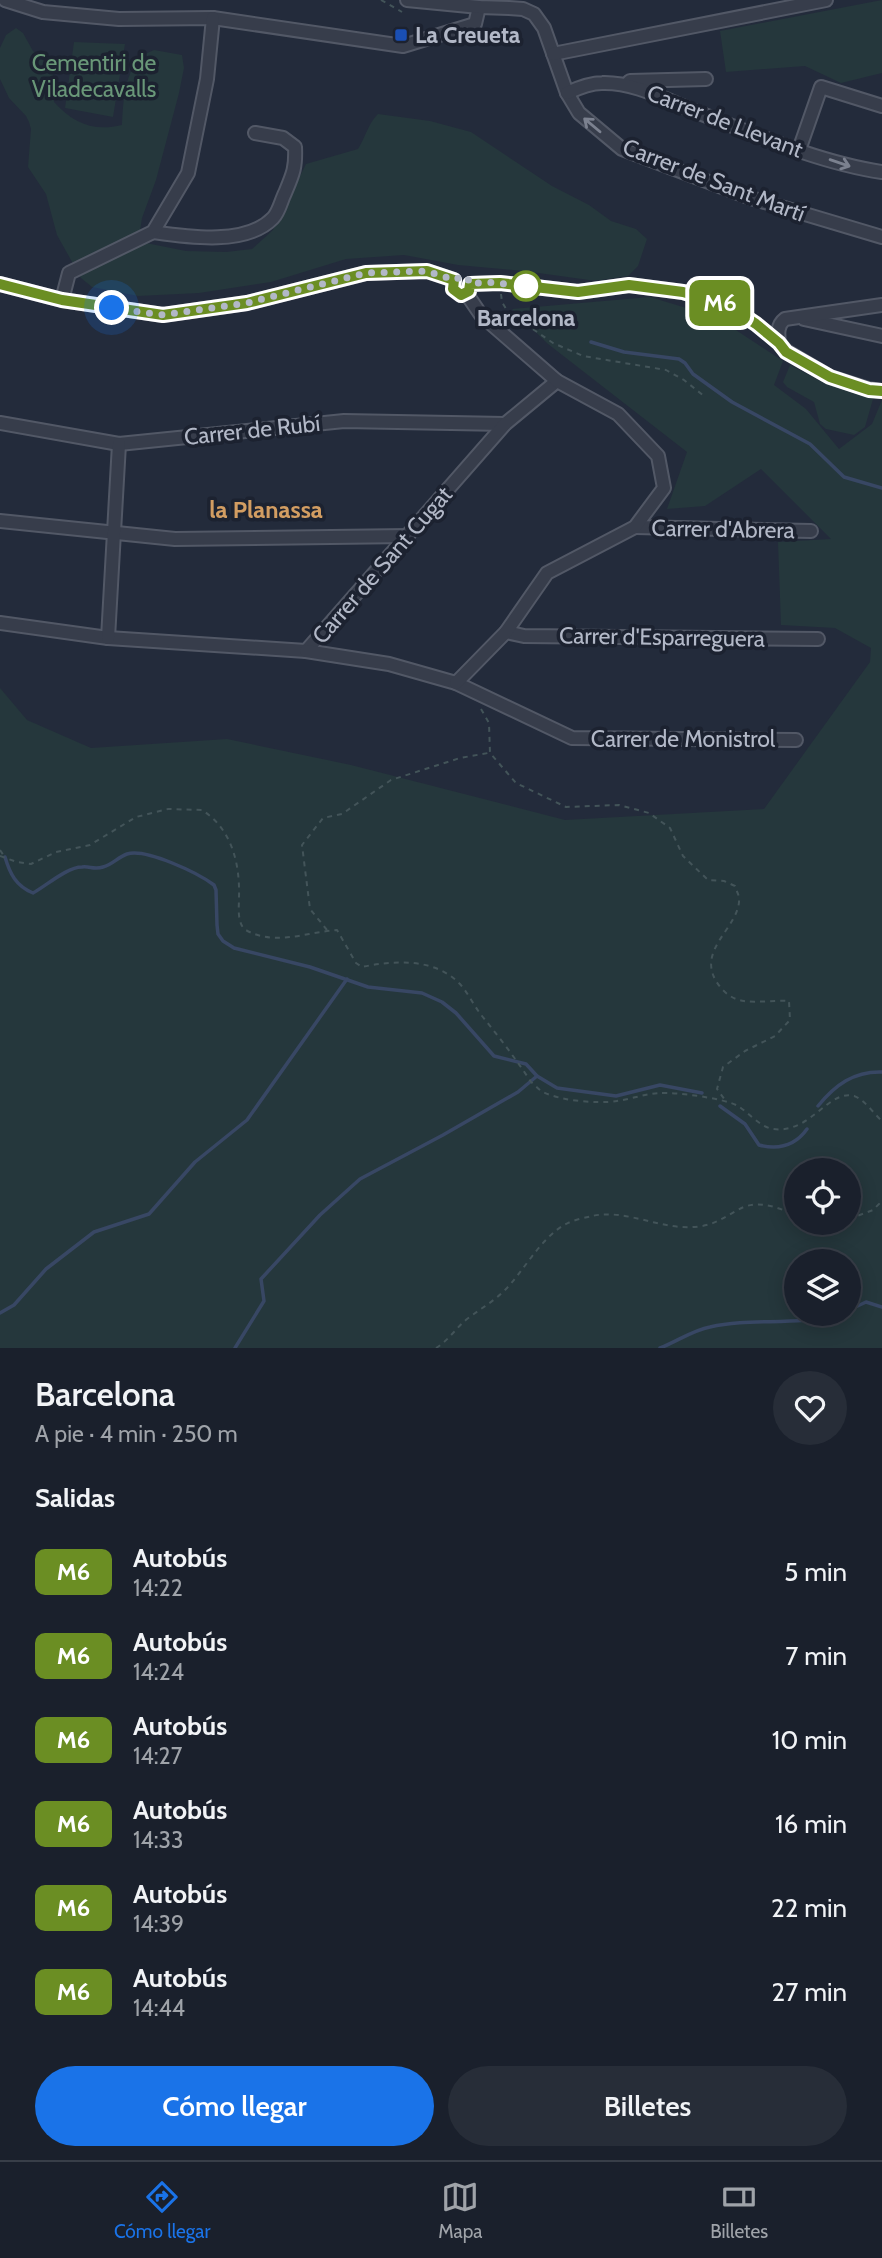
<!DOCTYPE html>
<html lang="es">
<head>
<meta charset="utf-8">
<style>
  body { margin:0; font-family:Cabin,sans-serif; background:#272d38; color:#f1f3f6; height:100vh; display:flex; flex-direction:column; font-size:26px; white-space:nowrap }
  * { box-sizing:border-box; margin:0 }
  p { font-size:23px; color:#9fa3a9 }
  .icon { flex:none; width:38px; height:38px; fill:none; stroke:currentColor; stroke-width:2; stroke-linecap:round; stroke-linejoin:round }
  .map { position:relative; height:1348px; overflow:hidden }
  .drawer { display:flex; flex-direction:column; background:#1a202c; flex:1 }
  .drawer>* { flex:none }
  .badge { padding:0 14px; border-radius:10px; font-size:24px; line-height:46px }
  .tools { position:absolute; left:784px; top:1158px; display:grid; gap:14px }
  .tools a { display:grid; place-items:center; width:77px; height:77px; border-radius:50%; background:#1a202c; box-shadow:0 4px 18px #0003,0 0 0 2px #383e48; font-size:35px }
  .you { position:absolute; width:35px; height:35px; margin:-18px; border:5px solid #fff; border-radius:50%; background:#1a73e8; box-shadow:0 0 0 10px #1a73e833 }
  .map>.badge { position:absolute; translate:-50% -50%; box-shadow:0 0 0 4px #fff }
  h2 { padding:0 35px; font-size:26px; line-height:63px }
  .round { display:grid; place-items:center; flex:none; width:74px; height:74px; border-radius:37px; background:#272d38 }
  .head { display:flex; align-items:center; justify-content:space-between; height:119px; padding:0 35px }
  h1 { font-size:33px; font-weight:600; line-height:52px }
  .button { display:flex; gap:14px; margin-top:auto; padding:14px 35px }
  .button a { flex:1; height:80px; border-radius:42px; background:#1a73e8; color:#fff; font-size:28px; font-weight:600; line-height:80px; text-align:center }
  .button a+a { background:#272d38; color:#f1f3f6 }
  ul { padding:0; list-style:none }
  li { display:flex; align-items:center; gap:21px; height:84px; padding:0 35px }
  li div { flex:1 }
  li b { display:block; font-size:26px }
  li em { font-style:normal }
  li .badge { min-width:77px; font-weight:700; text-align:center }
  .dock { display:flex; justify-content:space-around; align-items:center; height:98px; border-top:2px solid #383e48; background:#1a202c; font-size:19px; color:#9fa3a9 }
  .dock a { display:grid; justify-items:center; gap:4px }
  .dock .on { color:#1a73e8 }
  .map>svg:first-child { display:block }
</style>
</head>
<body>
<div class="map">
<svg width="882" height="1348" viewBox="0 0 882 1348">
  <rect width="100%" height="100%" fill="#232b3b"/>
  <!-- green -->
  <g fill="#25373c" fill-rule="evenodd">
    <polygon points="882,0 882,73 841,83 805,66 726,72 720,31"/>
    <path d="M 16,28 L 23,33 L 33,51 L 50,64 L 53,71 L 54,102 C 73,123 93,132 122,125 C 123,104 124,76 139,59 C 143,55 149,52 154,50 L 182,55 L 184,68 L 179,93 L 156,180 L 142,218 L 140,231 L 146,243 L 186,251 L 226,252 L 252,249 L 273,230 L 306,164 L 358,149 C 366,136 368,124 378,114 L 430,121 L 471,132 L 552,186 L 589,205 L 611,221 L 636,229 L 647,239 L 638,266 L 628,276 L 601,280 L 589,280 L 524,271 L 458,265 L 404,255 L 346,259 L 271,282 L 199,293 L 138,296 L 92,287 L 81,278 L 57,235 L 46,194 L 28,167 L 31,129 L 29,122 L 26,116 L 9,98 L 0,79 L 0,48 L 6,35 Z"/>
    <polygon points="74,42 125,44 113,117 65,108"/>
    <path d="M 650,297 L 716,317 L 783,361 L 774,385 L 806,409 L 839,449 L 872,424 L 882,400 L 882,1348 L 0,1348 L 0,688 L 27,720 L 91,748 L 227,739 L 351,765 L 565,820 L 764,809 L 870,662 L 871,648 L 835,628 L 781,625 L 778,542 L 831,539 L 761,469 L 705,506 L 667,509 L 687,452 L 548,344 L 512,309 ZM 796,1171 L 849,1171 L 849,1223 L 796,1223 ZM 796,1262 L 849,1262 L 849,1314 L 796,1314 Z"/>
    <polygon points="790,365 826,384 873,399 865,427 854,435 826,429 820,424 814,402 787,387 783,382"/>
  </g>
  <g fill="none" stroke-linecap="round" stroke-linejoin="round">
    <!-- stream -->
    <g stroke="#384764" stroke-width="3.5">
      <polyline points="591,342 624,352 679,359 685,363 693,374 732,402 810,444 844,477 882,488"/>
      <path d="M 5,857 C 10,874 16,886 33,893 C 46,886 67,867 82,867 C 90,866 94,870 103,867 C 112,865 118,857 127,854 C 146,848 198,873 214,885 L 216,890 L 217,925 L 218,934 L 223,941 L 234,948 L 310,967 L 368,987 L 422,993 L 442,1002 L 456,1013 L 494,1056 L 526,1064 L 537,1076 L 557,1088 L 616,1096 L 660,1085 L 702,1093"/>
      <path d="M 720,1106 L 745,1124 L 759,1145 C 779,1150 795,1146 807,1129"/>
      <path d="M 818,1106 C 835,1085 854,1071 882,1072"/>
      <polyline points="849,1310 866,1302 882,1307"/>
      <polyline points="0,1313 14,1305 46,1269 94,1232 149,1214 195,1162 247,1120 347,979"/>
      <polyline points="235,1348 264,1301 261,1279 320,1215 360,1179 443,1135 518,1092 537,1076"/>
      <path d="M 660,1348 C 676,1342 693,1330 710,1327 C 752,1317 796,1327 839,1314"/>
    </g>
    <!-- street casing -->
    <g stroke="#525866" stroke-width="16">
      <g id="street">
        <polyline points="5,0 43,12 119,19 213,18 403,46 475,24 479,7"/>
        <polyline points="407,0 479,7 509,8 523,9 534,14 544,28 567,93 579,113 622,149 751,198 882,237"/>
        <polyline points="553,54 826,0"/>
        <polyline points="628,83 630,81 706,79"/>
        <path d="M 567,93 C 578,88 590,83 602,83 C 633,82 662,98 689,109 C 749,132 819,163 882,172"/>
        <polyline points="799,150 821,87 882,106"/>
        <path d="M 153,232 C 188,237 246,246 273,218 C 279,212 281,201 285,193 C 293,174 296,168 295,147 L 283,138 L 255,133"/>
        <polyline points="0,284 62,300 163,315 247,303 366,273 427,271 454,280"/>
        <polyline points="470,284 500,283 578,292 629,285 683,292 729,306 756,324 779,343 786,351 830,377 868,389 882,391"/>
        <polyline points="62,300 69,273 153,232 188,173 207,79 213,18"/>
        <polyline points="804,319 882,336"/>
        <path d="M 779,343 C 778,334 777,325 785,319 L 882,305"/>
        <polyline points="0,423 119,444 344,421 505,424"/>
        <polyline points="0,521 175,539 408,536"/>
        <polyline points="635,527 811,531"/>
        <polyline points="0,623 108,638 306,651 505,424 557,381"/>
        <polyline points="506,632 524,636 818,639"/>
        <polyline points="108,638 119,444"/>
        <polyline points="306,651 389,664 456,683 572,738 796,740"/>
        <polyline points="456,683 506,632 547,573 635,527 664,488 658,456 618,414 557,381 481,315 466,293"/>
      </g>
    </g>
    <!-- path -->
    <g stroke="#435459" stroke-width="2" stroke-dasharray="5 5" stroke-linecap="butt">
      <polyline points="381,0 402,12"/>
      <polyline points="501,294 502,302 508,312 553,343 583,356 666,370 684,380 704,396"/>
      <path d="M 481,709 L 489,723 L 490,753 L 516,783 L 566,807 L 619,805 L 649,813 L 670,828 L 683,856 L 708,880 L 724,881 L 735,886 C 736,890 738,893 739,897 C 742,928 690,951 721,988 C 727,995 735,1000 744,1001 C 756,1003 776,1000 789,1001 L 790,1020 L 775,1036 L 745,1051 L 723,1067 L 717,1089 L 725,1100"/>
      <polyline points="0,850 4,856"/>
      <path d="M 0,856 L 17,862 L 31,864 L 56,852 L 90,845 L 136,817 L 168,809 L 202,810 C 232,829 240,864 239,897 C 239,908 237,920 244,929 C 274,947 306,932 337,930 L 356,963 L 362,967 C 395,960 435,958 460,984 C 468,993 474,1006 482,1016 C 499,1037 516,1059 531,1082 C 535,1085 539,1090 543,1092 C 561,1101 598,1104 617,1101 C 631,1099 645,1094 659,1093 C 675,1092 724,1098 738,1106 C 749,1113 760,1127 773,1129 C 811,1134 828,1089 854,1096 C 864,1099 874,1114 882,1121"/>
      <polyline points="327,930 310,909 302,845 323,818 342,814 391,780 460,758 488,753"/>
      <polyline points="849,1219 873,1210 882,1201"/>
      <polyline points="829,1223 835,1223"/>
      <path d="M 436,1348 C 448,1341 456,1328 467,1319 C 480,1309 493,1302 505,1290 C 524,1271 541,1237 566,1224 C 573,1220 584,1218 592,1216 C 629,1208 664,1233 702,1226 C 715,1224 725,1217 736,1211 C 756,1198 776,1207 796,1215"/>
    </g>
    <!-- street -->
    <use href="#street" stroke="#373d4b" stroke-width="12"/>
  </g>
  <!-- one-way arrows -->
  <defs><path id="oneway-shaft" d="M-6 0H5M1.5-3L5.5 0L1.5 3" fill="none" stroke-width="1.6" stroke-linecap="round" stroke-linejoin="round" transform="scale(1.75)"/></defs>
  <g stroke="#7b818f">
    <use href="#oneway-shaft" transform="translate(592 125) rotate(-140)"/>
    <use href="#oneway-shaft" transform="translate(840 163) rotate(19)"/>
  </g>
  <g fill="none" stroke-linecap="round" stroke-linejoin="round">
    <!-- line casing -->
    <g stroke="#fff" stroke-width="16">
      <polyline id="line" points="0,284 62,300 163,315 247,303 366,273 427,271 454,280 453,289 461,295 469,291 470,284 500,283 578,292 629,285 683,292 729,306 756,324 779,343 786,352 830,377 869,390 882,391"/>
    </g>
    <!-- line -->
    <use href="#line" stroke="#6b8e23" stroke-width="10"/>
    <!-- walk -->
    <polyline stroke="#b2b8c7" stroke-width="7" stroke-dasharray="0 12.6" points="112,308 163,315 247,303 366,273 427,271 454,280 463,276 468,279 470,284 487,282 526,286"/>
  </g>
  <!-- markers -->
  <rect fill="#1a4fb4" stroke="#1c2230" stroke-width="2.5" x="394" y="28" width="14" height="14" rx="3.5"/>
  <circle fill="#fff" stroke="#6b8e23" stroke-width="3.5" cx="526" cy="286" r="14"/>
  <g text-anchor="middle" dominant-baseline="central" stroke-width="7" stroke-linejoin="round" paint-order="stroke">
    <!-- poi labels -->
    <g font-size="23" font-weight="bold" fill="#b2b8c7" stroke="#1c2230" text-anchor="start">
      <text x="415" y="35">La Creueta</text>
    </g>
    <!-- park labels -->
    <g font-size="23" fill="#699778" stroke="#1c2230">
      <text x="94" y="63">Cementiri de<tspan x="94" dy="26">Viladecavalls</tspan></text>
    </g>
    <!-- street labels -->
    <g font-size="23" fill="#b2b8c7" stroke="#1c2230">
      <text transform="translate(725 121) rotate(21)">Carrer de Llevant</text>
      <text transform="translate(714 180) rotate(21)">Carrer de Sant Martí</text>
      <text transform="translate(252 430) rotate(-6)">Carrer de Rubí</text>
      <text transform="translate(723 529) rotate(1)">Carrer d'Abrera</text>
      <text transform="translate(382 565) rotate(-49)">Carrer de Sant Cugat</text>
      <text transform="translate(662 637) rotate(1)">Carrer d'Esparreguera</text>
      <text x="683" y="739">Carrer de Monistrol</text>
    </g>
    <!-- stop labels -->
    <g font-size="23" font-weight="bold" fill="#b2b8c7" stroke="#1c2230">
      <text x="526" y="318">Barcelona</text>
    </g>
    <!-- neighbourhood labels -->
    <g font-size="24" font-weight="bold" fill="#d29d62" stroke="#1c2230">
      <text x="266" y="509">la Planassa</text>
    </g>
  </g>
</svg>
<div class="tools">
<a><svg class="icon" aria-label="locate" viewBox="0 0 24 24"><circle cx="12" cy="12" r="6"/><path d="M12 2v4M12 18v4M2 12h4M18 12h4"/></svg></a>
<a><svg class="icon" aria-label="layers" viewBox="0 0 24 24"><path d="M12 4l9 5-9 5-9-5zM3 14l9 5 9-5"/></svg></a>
</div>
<div class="you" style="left:112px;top:308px"></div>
<b class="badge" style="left:720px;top:303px;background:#6b8e23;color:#fff">M6</b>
</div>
<section class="drawer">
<div class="head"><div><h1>Barcelona</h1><p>A pie · 4 min · 250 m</p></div><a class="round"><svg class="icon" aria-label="heart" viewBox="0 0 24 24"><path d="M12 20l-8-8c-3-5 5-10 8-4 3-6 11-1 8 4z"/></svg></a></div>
<h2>Salidas</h2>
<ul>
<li><span class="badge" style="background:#6b8e23;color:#fff">M6</span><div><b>Autobús</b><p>14:22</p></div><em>5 min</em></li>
<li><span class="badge" style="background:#6b8e23;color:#fff">M6</span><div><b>Autobús</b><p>14:24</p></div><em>7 min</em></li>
<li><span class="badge" style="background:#6b8e23;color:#fff">M6</span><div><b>Autobús</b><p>14:27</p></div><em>10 min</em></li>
<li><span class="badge" style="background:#6b8e23;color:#fff">M6</span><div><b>Autobús</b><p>14:33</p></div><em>16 min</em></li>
<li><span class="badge" style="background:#6b8e23;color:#fff">M6</span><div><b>Autobús</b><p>14:39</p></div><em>22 min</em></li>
<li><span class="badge" style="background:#6b8e23;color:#fff">M6</span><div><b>Autobús</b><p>14:44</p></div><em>27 min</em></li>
</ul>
<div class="button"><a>Cómo llegar</a><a>Billetes</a></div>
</section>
<nav class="dock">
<a class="on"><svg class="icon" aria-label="directions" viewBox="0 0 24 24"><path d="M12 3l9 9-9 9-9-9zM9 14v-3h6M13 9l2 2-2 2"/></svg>Cómo llegar</a>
<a><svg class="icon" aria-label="map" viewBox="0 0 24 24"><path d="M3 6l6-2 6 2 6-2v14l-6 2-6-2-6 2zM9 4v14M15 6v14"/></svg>Mapa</a>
<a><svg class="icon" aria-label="tickets" viewBox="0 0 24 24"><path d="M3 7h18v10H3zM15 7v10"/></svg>Billetes</a>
</nav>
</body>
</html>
